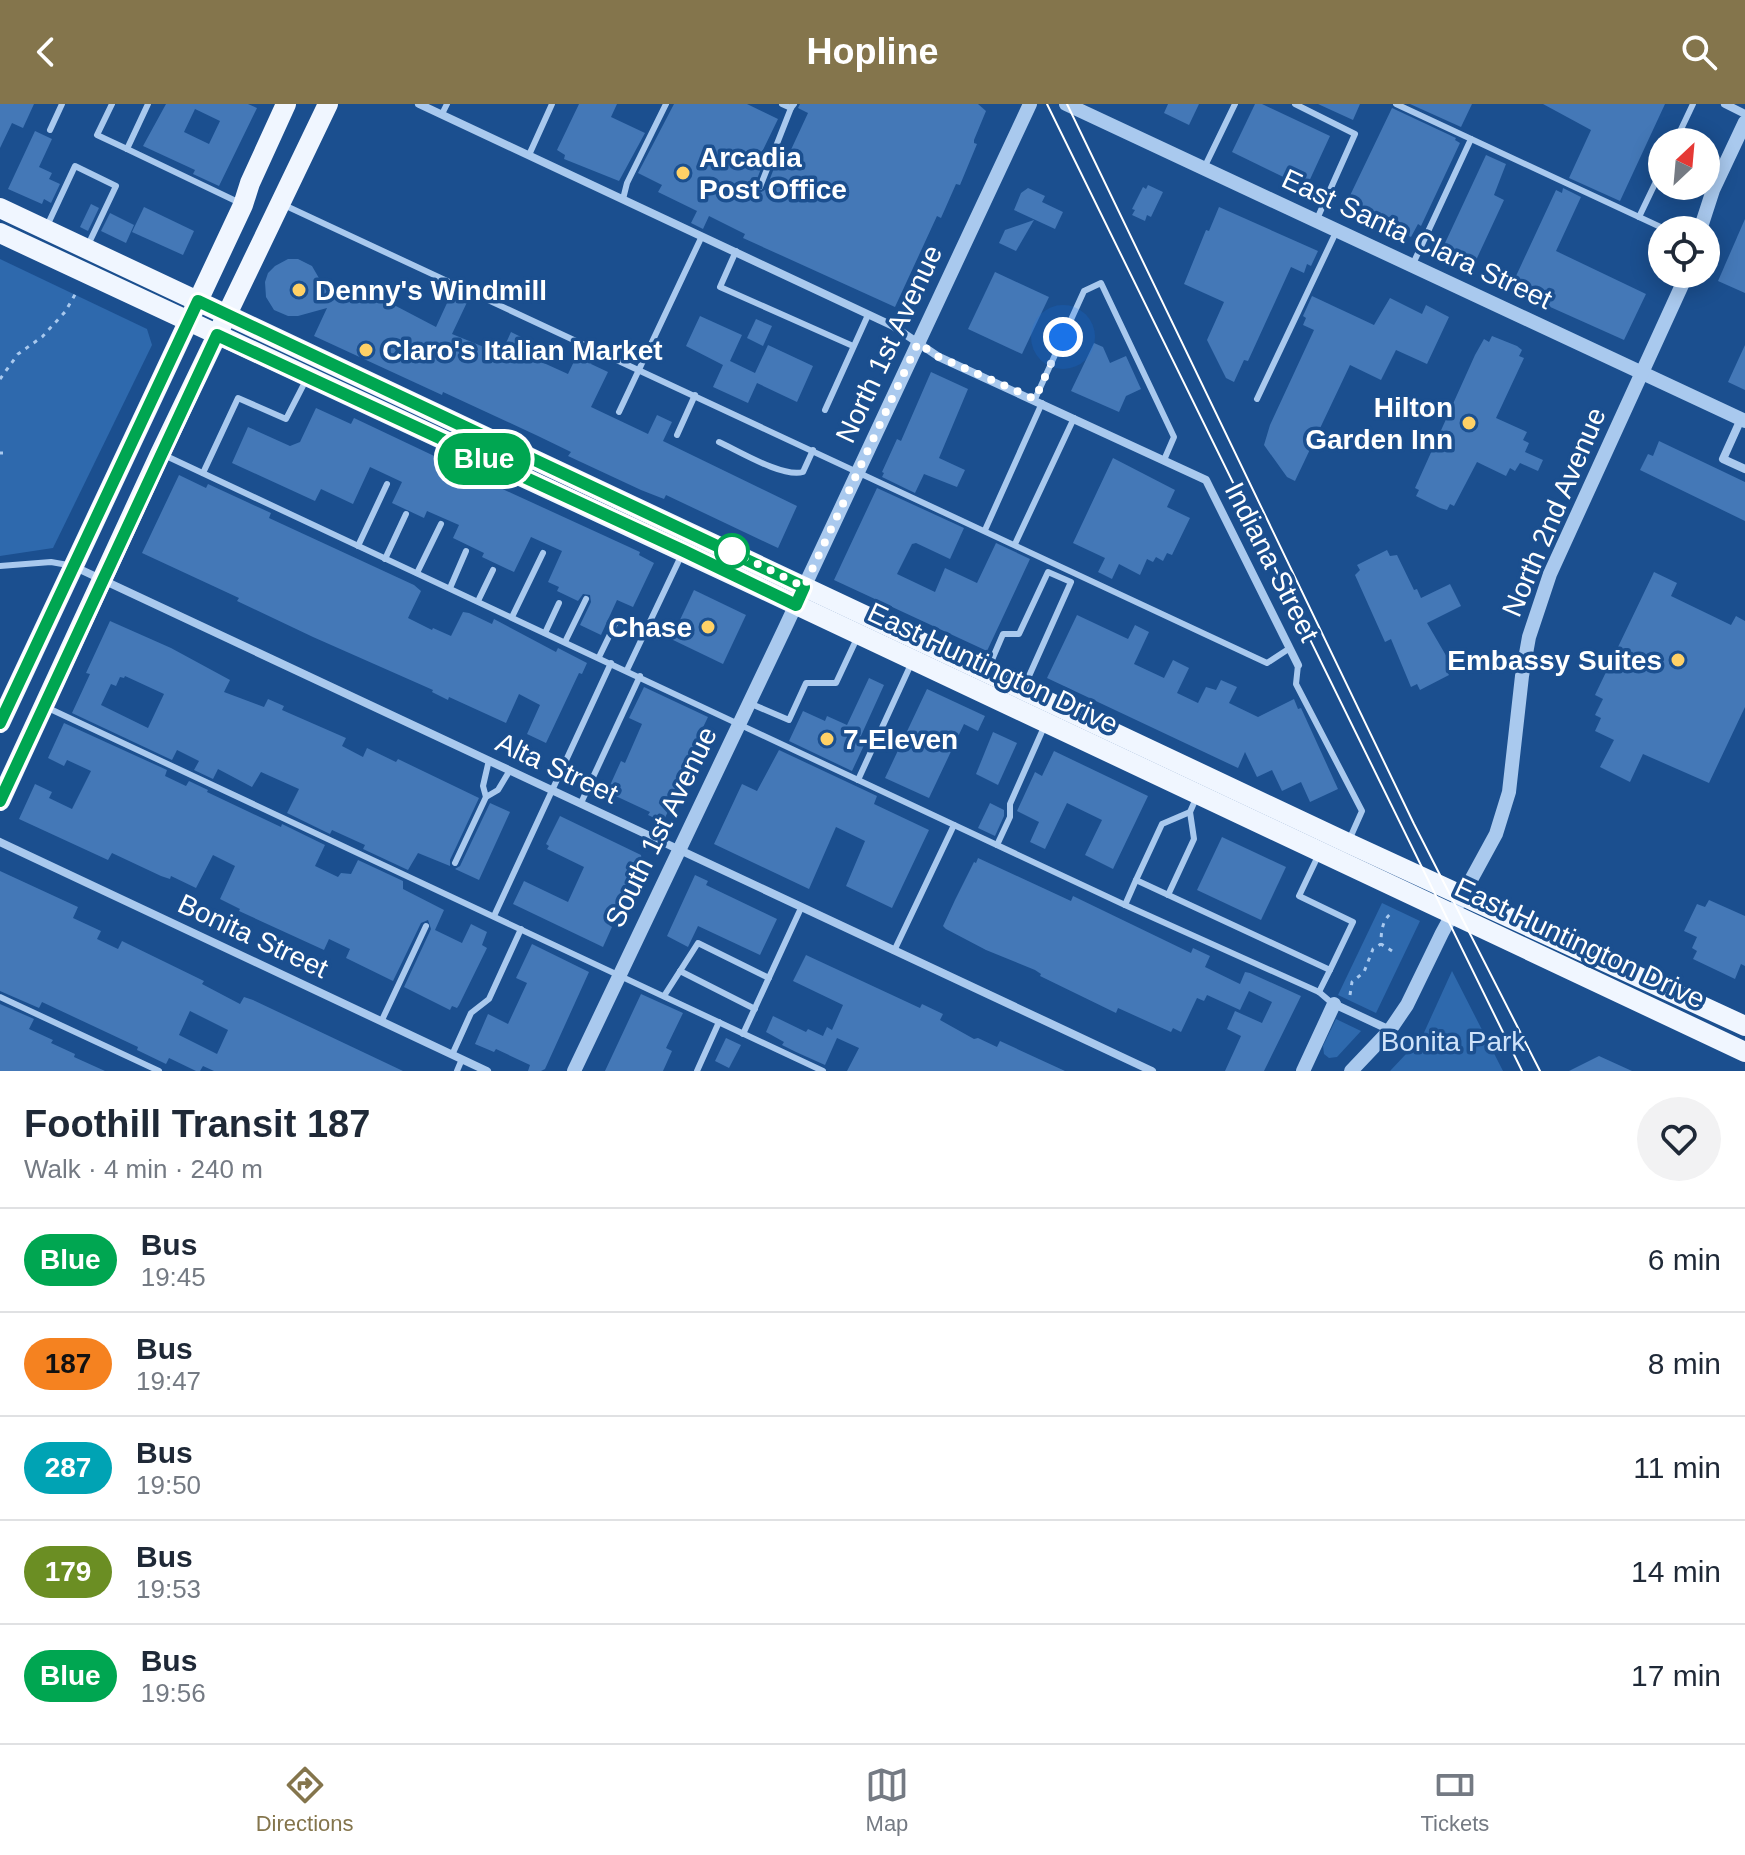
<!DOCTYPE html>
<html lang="en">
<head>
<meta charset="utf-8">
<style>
  body { margin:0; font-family:Helvetica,sans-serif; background:#f2f2f3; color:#1f2937; height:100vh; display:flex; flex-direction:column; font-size:30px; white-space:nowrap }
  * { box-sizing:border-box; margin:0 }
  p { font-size:26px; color:#747a83 }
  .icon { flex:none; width:44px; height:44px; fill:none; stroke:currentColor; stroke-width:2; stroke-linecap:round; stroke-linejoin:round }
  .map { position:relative; height:967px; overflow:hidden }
  .side { display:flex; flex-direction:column; background:#fff; flex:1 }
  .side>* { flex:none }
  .badge { padding:0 16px; border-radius:26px; font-size:28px; line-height:52px }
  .needle { width:52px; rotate:26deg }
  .tools { position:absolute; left:1648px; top:24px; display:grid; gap:16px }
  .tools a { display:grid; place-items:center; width:72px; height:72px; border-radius:50%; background:#fff; box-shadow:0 4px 20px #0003; font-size:40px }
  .you { position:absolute; width:40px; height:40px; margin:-20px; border:6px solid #fff; border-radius:50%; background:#1a73e8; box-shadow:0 0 0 12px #1a73e833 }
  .map>.badge { position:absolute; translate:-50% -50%; box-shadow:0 0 0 4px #fff }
  .round { display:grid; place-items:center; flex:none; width:84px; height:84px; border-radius:42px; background:#f2f2f3 }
  .summary { display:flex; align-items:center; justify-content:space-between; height:136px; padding:0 24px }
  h1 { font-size:38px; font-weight:800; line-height:60px }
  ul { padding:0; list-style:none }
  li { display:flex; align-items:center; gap:24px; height:104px; padding:0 24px; border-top:2px solid #e0e1e3 }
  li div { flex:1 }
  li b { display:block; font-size:30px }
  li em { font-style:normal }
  li .badge { min-width:88px; font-weight:700; text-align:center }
  header { display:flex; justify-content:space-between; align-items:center; height:104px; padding:0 24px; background:#84754c; color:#fff; font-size:36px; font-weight:800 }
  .menu { display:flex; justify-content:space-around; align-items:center; height:112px; border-top:2px solid #e0e1e3; background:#fff; font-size:22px; color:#747a83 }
  .menu a { display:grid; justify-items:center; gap:4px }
  .menu .on { color:#84754c }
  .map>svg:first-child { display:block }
</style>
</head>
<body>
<header><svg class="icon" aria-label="back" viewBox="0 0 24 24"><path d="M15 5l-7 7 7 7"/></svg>Hopline<svg class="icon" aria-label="search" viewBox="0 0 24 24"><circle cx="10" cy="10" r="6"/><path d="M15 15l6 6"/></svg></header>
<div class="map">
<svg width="1745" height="967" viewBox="0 0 1745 967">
  <rect width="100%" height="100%" fill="#1b4f8f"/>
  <!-- green -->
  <g fill="#2e69ad">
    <polygon points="0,155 147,225 152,241 53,444 0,452"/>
    <polygon points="1382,799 1420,817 1376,909 1338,891"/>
    <polygon points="1452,867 1503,967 1390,967 1422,933"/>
    <polygon points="1336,915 1361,927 1337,953 1329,954 1324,950 1323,942"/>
  </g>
  <!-- building -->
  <g fill="#4478b7" fill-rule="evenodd">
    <polygon points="0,0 34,0 23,24 12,19 0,44"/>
    <path d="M 166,0 L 248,0 L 257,4 L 219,82 L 193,70 L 195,66 L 143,42 ZM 195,5 L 220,17 L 209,40 L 184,28 Z"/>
    <polygon points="579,0 617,0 611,13 645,29 619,77 564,55 565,51 557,46"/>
    <polygon points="674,0 747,0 778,15 760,52 765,54 754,83 760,89 766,85 776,59 783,63 808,9 798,4 800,0 978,0 986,7 974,36 974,39 977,40 960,81 956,80 941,114 937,112 895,203 743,134 745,130 709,112 703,125 691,119 697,107 658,88 662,81 638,69"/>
    <polygon points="1168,0 1199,0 1189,21 1164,9"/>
    <polygon points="1255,0 1262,0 1330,32 1306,84 1232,48"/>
    <polygon points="1318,0 1360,0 1353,16"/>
    <polygon points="1410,0 1472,0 1461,23"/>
    <polygon points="1543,0 1665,0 1620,97 1569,74 1591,26"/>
    <polygon points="1392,4 1456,34 1455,36 1460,39 1421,122 1418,120 1411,133 1345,102"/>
    <polygon points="35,27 52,35 39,63 52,69 49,75 60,80 51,99 44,95 42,100 8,85"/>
    <polygon points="1486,51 1506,60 1494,91 1504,96 1471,167 1439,152"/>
    <polygon points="1148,81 1163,88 1151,113 1147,111 1145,117 1132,111 1135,106 1132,105 1143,83 1146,85"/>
    <polygon points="1028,84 1045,92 1042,98 1063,108 1055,125 1014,106 1021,89"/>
    <polygon points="1563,84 1581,93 1556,147 1646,190 1624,236 1510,185 1556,86 1562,89"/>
    <polygon points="91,100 99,104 88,127 80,123"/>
    <polygon points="144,103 194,127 183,151 132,128"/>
    <polygon points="1219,103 1318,147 1311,162 1307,160 1304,169 1291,163 1248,257 1244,256 1234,278 1226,274 1207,236 1224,198 1184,180 1206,126 1209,127"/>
    <polygon points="110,109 134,121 126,139 101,127"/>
    <polygon points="1745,115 1745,189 1718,177"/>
    <polygon points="1034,116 1016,147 999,139 1005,126"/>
    <polygon points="288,155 298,155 312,162 331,195 338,181 343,184 344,181 372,194 373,190 436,223 453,186 469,194 452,230 501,250 511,228 529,237 526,251 568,270 580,245 595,252 591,260 608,268 591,303 648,330 657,311 672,318 663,337 797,402 778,444 666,391 664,395 641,386 568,352 571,348 538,332 443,288 442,291 314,232 327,204 298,212 288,212 274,206 266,193 265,178 268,169 275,162"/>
    <polygon points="995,168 1049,193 1022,250 968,225"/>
    <polygon points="1312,192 1374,221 1390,194 1422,210 1426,201 1449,213 1427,260 1396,246 1381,276 1350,261 1295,377 1287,373 1264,341 1270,321 1314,226 1303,221 1306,214 1303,212"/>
    <polygon points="700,212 742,231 730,257 755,269 768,241 813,262 797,298 757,279 748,299 713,283 723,261 686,242"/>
    <polygon points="756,215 772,222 763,242 747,234"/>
    <polygon points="1492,232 1517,242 1522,246 1519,252 1524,254 1496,314 1527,328 1523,336 1529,339 1525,348 1543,356 1538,367 1520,359 1515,367 1510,364 1506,372 1477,358 1454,402 1450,400 1447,406 1440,404 1416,392 1419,386 1415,384 1475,251 1484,235 1489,238"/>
    <polygon points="1094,239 1103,243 1110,259 1126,252 1141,285 1126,292 1119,308 1071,287"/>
    <polygon points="1745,241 1745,286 1728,278"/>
    <polygon points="931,268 968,285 939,354 965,366 957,383 924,370 915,389 882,373 884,369 882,368 897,335 901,337"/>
    <polygon points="316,304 351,320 354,314 449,359 448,362 464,365 496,382 640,448 639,451 654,459 633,503 617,496 601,531 580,521 591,498 590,491 583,490 578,497 557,487 559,483 548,478 562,447 531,433 514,468 482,453 484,449 453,434 459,421 427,407 424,414 392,399 402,378 370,363 353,400 321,385 315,397 232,359 248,323 290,342 300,338"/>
    <polygon points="1659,337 1745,378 1745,417 1640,366 1648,350 1653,352"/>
    <polygon points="1113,354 1175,386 1167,403 1190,414 1172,451 1167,449 1163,457 1156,453 1153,458 1147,455 1140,471 1119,460 1112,475 1098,468 1105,454 1073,439"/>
    <polygon points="179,371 206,384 208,380 247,398 271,409 269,414 414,481 421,487 408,514 432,526 433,524 451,532 463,508 469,509 492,520 494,515 556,548 558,544 587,559 582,570 579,569 546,639 527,630 540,601 519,590 506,619 449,593 448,596 432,588 433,586 313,533 237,497 239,494 142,449"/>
    <polygon points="877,384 964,424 950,455 916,439 912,440 897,470 935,488 945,464 977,479 996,439 1030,455 987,547 834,476"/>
    <polygon points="1387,446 1390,452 1397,451 1414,486 1417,485 1421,494 1450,480 1461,502 1427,519 1451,560 1446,566 1449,571 1420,586 1417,580 1411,583 1391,535 1385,538 1355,471 1360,466 1357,461"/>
    <polygon points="1654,468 1677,479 1671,492 1731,521 1736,512 1745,517 1745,603 1709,679 1643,650 1630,678 1600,663 1614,636 1595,627 1601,614 1595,611 1603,595 1595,591"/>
    <polygon points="694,486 746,511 723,560 671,535"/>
    <polygon points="1077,511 1128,535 1135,521 1149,528 1134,560 1164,574 1173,556 1189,564 1177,589 1198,599 1206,583 1216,586 1221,576 1237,583 1229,599 1258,613 1294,595 1298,605 1301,604 1338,685 1310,698 1301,678 1282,687 1272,666 1257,673 1245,648 1238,664 1047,574"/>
    <path d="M 110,517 L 171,544 L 230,576 L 224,588 L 264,603 L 268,595 L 284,602 L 282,606 L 346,634 L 342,642 L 363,653 L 367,644 L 396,658 L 398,655 L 479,694 L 450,756 L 450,762 L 418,749 L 408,766 L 363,745 L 365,741 L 332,726 L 330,730 L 287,709 L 299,685 L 261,668 L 252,683 L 218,665 L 213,675 L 194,666 L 199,657 L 177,646 L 172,656 L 72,609 L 90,570 L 86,569 ZM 125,572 L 164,590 L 148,624 L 101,601 L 111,580 L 116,582 L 120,573 L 124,574 Z"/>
    <polygon points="869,574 884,581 860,634 866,637 852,667 789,637 803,607 825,617 827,612 847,621"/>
    <polygon points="644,583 708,613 693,644 697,646 663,718 648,711 650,708 607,688 621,657 625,659 642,620 629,614"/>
    <polygon points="927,585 985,612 978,627 964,620 929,694 885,674"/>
    <polygon points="64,619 167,666 165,672 186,682 189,677 208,686 207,688 281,723 282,720 325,741 315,762 338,773 341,769 351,770 358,756 403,777 403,785 444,806 435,826 462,839 471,820 487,828 482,841 487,844 459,901 457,904 452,902 450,906 404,883 431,825 428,816 421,819 393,877 346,854 350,845 329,835 324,846 239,807 240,805 220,795 235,762 213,751 196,784 171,772 170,775 161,772 112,749 108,756 19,715 35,680 52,688 49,694 72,705 91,667 67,656 64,662 48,654"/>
    <polygon points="993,628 1017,639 998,681 976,670"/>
    <polygon points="779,646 877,692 874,700 929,726 892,804 846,782 865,737 836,723 809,785 714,740 742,680 757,687"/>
    <polygon points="1054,647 1148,692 1113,765 1085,751 1102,716 1067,699 1045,745 1030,738 1039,718 1017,707 1035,668 1042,672"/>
    <polygon points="490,699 510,708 479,776 455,765 460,762"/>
    <polygon points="990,699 1004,706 1004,712 995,732 978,724"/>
    <polygon points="560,712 641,751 642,759 636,764 609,821 612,823 603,843 513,800 524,777 568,798 584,763 547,745 549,742 546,740"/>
    <polygon points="1222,733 1286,763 1261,816 1197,786"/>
    <polygon points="978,754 1071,797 1073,792 1191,849 1193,844 1210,852 1205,863 1240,880 1245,868 1250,869 1301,892 1264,967 1225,967 1241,932 1227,925 1235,907 1262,919 1272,898 1249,887 1240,906 1207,891 1204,897 1197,894 1181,928 1173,924 1171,928 1118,904 1116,909 1040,872 1041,870 1035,866 986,846 946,825 943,822 955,796 974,758 976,759"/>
    <path d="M 0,767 L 78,803 L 73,814 L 101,827 L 97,835 L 118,845 L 122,837 L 204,877 L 202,880 L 240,900 L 244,893 L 253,896 L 403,967 L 214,967 L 203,962 L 200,967 L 196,967 L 169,954 L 166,960 L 137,946 L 138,943 L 42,898 L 39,904 L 0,887 ZM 190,907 L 228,926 L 217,950 L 179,931 Z"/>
    <polygon points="695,771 708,777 706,781 777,815 760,851 698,822 688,843 667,832"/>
    <polygon points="1709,796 1745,812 1745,862 1741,860 1735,875 1693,855 1697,847 1692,844 1697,833 1684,827 1697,800 1705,803"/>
    <polygon points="532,840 589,868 545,965 541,967 528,967 530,961 496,945 494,948 475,940 488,910 508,920 527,879 516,874"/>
    <polygon points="806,851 920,904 922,900 943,910 940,916 974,935 978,934 997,943 1000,937 1065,967 847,967 859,944 837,934 825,961 796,948 782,941 784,938 766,928 773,912 806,928 808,925 823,932 827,923 832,926 843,901 793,877"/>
    <polygon points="641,890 683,909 666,944 672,947 663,967 605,967"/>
    <polygon points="0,900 34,915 29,925 53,936 51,939 75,950 74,953 105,967 0,967"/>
    <polygon points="726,934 741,941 729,964 715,957"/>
    <polygon points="1599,952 1632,967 1569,967"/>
  </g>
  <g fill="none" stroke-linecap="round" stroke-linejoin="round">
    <!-- path -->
    <g stroke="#a9c9ee" stroke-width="3" stroke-dasharray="4 6" stroke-linecap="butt">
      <polyline points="0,275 18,250 42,233 65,208 76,189"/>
      <polyline points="0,349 3,349"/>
      <path d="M 1392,847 L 1381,840 C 1381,828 1382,815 1393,808"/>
      <polyline points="1350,891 1352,878 1364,868 1373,845 1381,840"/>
    </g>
    <!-- service -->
    <g stroke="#a9c9ee" stroke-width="6">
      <polyline points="112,0 97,31 127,45 148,0"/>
      <polyline points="782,0 791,4 794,0"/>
      <polyline points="1295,0 1355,30 1317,115"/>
      <polyline points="1396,0 1667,126"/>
      <polyline points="442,10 447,0"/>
      <polyline points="50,26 62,0"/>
      <polyline points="1675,38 1693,0"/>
      <polyline points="127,45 240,99"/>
      <polyline points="529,51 552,0"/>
      <polyline points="1204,64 1235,0"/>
      <polyline points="760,83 791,4"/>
      <polyline points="623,95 627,79 666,0"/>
      <polyline points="284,101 1267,559 1290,544"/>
      <polyline points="1639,113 1662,65"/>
      <polyline points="47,122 75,62 116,82 88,141"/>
      <polyline points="736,147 720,183 853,242"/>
      <polyline points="1412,162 1471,35"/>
      <polyline points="1035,295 1084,187 1101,179 1174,333 1164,356"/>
      <polyline points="1257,295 1337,126"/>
      <polyline points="825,306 868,211"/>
      <polyline points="619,308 702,132"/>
      <polyline points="677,331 695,291"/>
      <path d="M 719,338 C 739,347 783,374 803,368 L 813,346"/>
      <polyline points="164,351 1125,801 1319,888 1333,900"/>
      <polyline points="203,369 238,294 286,315 306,276"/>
      <polyline points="985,426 1042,299"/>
      <polyline points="1015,440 1074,314"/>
      <polyline points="358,442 387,380"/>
      <polyline points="385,455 406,410"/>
      <polyline points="0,462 51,458 68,461"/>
      <polyline points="417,469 441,420"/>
      <polyline points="450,484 466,447"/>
      <polyline points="478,497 493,466"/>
      <polyline points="512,513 543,449"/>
      <polyline points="545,529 559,499"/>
      <polyline points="565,538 586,495"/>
      <polyline points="599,553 617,516"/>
      <polyline points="1298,561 1296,580 1362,707 1350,734"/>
      <polyline points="988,565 1003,530 1019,530 1048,468 1071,478 1025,581"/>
      <polyline points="627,566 682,450"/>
      <polyline points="749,599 789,616 806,579 836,579 858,532"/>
      <polyline points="48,604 823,967"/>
      <polyline points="858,676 912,558"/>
      <polyline points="1197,692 1190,708 1162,720 1136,776 1330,866 1353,818 1299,792 1318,752"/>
      <polyline points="486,693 498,686 510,666"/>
      <polyline points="581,699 640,572"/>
      <polyline points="997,741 1010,713 1010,700 1044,623"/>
      <polyline points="455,759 486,693 483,682 489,656"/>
      <polyline points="1168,791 1194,735 1190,708"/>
      <polyline points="1125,801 1136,776"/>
      <polyline points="494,812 611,559"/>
      <polyline points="894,847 954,721"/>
      <polyline points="680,867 755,905"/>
      <polyline points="1319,888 1330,866"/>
      <polyline points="664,892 698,839 769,874"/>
      <polyline points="0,893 159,967"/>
      <polyline points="382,916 426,822"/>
      <polyline points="743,930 801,804"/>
      <polyline points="452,951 471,909 489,895 521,825"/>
      <polyline points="457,967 462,955"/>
      <polyline points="697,967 719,918"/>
    </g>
    <!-- minor -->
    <g stroke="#a9c9ee" stroke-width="8">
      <polyline points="419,0 893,222 939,253 1206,376 1298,561"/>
      <polyline points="1725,0 1745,10"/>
      <polyline points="1741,315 1723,355 1745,365"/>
      <polyline points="73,462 1152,967"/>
      <polyline points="0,738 487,967"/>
      <polyline points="1334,900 1390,926"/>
    </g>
    <!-- tertiary -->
    <g stroke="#a9c9ee" stroke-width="14">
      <polyline points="1066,0 1745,317"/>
      <polyline points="1700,126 1713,86 1745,18"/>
      <polyline points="574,967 784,526 1030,0"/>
      <polyline points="1303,967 1334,900"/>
      <polyline points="1351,967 1390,926 1407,901 1442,829 1496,730 1509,688 1522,572 1529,533 1550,470 1687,170"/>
    </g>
    <!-- primary -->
    <g stroke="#f0f6ff" stroke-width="20">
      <polyline points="0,104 1348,739 1745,922"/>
      <path d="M 0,129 C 583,399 1164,674 1745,948"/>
      <polyline points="0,619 243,101 250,79 286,0"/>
      <polyline points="0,697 160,350 328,0"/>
    </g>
    <!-- tram -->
    <g stroke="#fff" stroke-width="2">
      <polyline points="1047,0 1522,967"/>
      <polyline points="1067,0 1414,720 1540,967"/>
    </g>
  </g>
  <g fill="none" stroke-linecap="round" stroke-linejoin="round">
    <!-- line casing -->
    <g stroke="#fff" stroke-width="18">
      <polyline id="line" points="0,619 198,197 804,483 796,501 684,447 217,231 0,697"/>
    </g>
    <!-- line -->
    <use href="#line" stroke="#00a651" stroke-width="12"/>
    <!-- walk -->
    <polyline stroke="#fff" stroke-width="8" stroke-dasharray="0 14.4" points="732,447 804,483 918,239 939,253 1035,295 1063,233"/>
  </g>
  <!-- markers -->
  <g fill="#ffd166" stroke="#1b4f8f" stroke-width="3">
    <circle cx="683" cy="69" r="8"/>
    <circle cx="299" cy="186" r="8"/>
    <circle cx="366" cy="246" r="8"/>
    <circle cx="1469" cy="319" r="8"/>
    <circle cx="708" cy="523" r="8"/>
    <circle cx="1678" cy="556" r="8"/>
    <circle cx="827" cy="635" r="8"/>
  </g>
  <circle fill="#fff" stroke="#00a651" stroke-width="4" cx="732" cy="447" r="16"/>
  <g text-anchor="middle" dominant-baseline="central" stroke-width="7" stroke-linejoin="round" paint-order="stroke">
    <!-- poi labels -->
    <g font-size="28" font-weight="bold" fill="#fff" stroke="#1b4f8f" text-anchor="start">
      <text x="699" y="53">Arcadia<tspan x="699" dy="32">Post Office</tspan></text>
      <text x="315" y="186">Denny's Windmill</text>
      <text x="382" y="246">Claro's Italian Market</text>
      <text x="1453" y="303" text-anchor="end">Hilton<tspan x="1453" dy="32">Garden Inn</tspan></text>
      <text x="692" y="523" text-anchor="end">Chase</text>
      <text x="1662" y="556" text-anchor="end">Embassy Suites</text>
      <text x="843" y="635">7-Eleven</text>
    </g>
    <!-- street labels -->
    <g font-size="28" fill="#fff" stroke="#1b4f8f">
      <text transform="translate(1417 135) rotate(25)">East Santa Clara Street</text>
      <text transform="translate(889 240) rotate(-65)">North 1st Avenue</text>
      <text transform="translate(1554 408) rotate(-67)">North 2nd Avenue</text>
      <text transform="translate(1272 458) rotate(63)">Indiana Street</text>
      <text transform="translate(993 564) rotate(25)">East Huntington Drive</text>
      <text transform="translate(557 664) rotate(25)">Alta Street</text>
      <text transform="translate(661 723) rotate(-64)">South 1st Avenue</text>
      <text transform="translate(253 832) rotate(25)">Bonita Street</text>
      <text transform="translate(1580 839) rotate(25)">East Huntington Drive</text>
    </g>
    <!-- park labels -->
    <g font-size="28" fill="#cfe3fa" stroke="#1b4f8f">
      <text x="1453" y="937">Bonita Park</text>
    </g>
  </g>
</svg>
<div class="tools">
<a><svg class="needle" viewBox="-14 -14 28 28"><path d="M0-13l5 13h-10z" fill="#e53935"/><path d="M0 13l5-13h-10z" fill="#747a83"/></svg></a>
<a><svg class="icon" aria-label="locate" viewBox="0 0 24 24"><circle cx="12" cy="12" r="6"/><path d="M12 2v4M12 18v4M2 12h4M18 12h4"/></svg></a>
</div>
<div class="you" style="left:1063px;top:233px"></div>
<b class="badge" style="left:484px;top:355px;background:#00a651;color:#fff">Blue</b>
</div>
<section class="side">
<div class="summary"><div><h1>Foothill Transit 187</h1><p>Walk · 4 min · 240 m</p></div><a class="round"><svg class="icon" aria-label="heart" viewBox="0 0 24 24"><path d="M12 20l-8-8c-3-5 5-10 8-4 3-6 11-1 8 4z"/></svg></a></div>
<ul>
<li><span class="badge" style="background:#00a651;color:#fff">Blue</span><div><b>Bus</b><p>19:45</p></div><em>6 min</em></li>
<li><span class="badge" style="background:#f58220;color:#111">187</span><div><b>Bus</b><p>19:47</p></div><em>8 min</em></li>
<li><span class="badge" style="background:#00a3b4;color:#fff">287</span><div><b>Bus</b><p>19:50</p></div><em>11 min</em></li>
<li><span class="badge" style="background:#6b8e23;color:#fff">179</span><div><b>Bus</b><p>19:53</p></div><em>14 min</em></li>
<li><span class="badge" style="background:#00a651;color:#fff">Blue</span><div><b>Bus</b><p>19:56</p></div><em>17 min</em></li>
</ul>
</section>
<nav class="menu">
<a class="on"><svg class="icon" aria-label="directions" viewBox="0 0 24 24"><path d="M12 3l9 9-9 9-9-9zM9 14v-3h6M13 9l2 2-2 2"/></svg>Directions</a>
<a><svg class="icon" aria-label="map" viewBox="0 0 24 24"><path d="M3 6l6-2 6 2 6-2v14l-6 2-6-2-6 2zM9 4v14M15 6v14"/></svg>Map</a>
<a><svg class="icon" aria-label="tickets" viewBox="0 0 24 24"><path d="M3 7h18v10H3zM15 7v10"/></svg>Tickets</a>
</nav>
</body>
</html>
